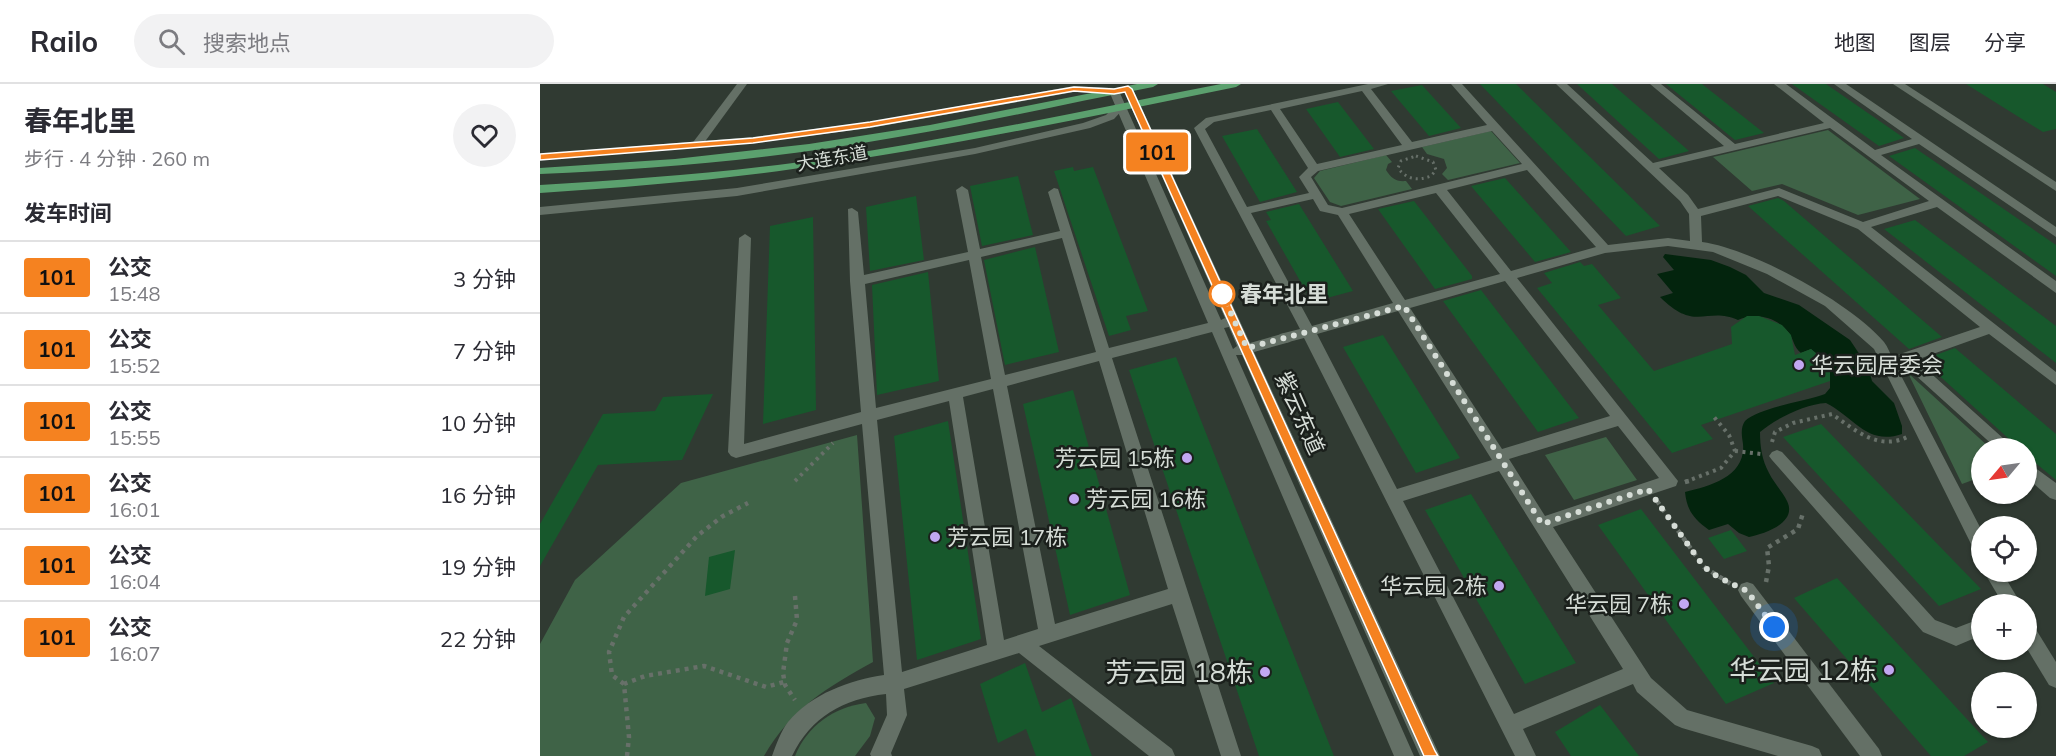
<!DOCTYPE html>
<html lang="zh">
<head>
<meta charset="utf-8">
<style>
  body { margin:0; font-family:Mulish,"Noto Sans SC",sans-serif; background:#f2f2f3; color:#2b2b33; height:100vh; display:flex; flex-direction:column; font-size:22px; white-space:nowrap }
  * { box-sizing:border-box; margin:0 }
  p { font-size:20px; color:#7c7c81 }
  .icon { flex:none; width:33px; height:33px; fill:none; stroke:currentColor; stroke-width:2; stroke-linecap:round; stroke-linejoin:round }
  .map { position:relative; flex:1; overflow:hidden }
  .side { display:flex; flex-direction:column; background:#fff; width:540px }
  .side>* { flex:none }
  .badge { padding:0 12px; border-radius:4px; font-size:21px; line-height:39px }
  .needle { width:39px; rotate:241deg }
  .tools { position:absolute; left:1431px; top:354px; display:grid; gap:12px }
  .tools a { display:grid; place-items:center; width:66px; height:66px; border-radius:50%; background:#fff; box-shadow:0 2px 4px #0004; font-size:30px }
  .you { position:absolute; width:30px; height:30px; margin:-15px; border:4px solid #fff; border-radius:50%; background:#1a73e8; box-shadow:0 0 0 9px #1a73e833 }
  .map>.badge { position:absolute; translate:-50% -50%; box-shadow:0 0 0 3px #fff }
  h2 { padding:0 24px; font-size:22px; line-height:54px }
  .round { display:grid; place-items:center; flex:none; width:63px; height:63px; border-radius:32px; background:#f2f2f3 }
  .head { display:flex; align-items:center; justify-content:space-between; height:102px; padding:0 24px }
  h1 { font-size:28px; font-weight:700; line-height:45px }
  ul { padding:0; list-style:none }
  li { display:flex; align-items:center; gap:18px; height:72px; padding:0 24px; border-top:2px solid #e1e1e2 }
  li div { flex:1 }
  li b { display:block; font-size:22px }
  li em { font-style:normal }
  li .badge { min-width:66px; font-weight:700; text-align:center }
  header { display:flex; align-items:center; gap:36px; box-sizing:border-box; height:84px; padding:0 30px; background:#fff; border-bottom:2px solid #e1e1e2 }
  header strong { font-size:28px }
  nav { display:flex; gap:33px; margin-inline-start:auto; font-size:21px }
  .search { width:420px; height:54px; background:#f2f2f3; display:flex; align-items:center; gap:15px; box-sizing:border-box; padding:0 21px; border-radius:33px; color:#7c7c81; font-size:22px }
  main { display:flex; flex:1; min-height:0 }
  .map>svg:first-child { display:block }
</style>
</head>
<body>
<header>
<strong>Railo</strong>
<div class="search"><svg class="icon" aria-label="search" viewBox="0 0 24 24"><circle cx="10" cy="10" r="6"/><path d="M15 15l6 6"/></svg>搜索地点</div>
<nav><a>地图</a><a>图层</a><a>分享</a></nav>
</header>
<main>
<section class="side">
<div class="head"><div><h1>春年北里</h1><p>步行 · 4 分钟 · 260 m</p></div><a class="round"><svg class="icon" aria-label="heart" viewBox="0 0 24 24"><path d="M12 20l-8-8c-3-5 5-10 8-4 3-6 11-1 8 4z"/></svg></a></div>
<h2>发车时间</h2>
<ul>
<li><span class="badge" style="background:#f58220;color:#111">101</span><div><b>公交</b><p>15:48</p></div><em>3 分钟</em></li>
<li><span class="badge" style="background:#f58220;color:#111">101</span><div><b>公交</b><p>15:52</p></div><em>7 分钟</em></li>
<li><span class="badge" style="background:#f58220;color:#111">101</span><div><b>公交</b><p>15:55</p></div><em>10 分钟</em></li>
<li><span class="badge" style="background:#f58220;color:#111">101</span><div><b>公交</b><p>16:01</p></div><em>16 分钟</em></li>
<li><span class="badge" style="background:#f58220;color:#111">101</span><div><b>公交</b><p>16:04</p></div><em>19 分钟</em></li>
<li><span class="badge" style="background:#f58220;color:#111">101</span><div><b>公交</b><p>16:07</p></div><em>22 分钟</em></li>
</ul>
</section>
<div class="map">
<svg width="1516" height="672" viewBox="0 0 1516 672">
  <rect width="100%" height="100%" fill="#303a32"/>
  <!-- green -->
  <g fill="#3f6347">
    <polygon points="1288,46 1380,115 1318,131 1242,100 1212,107 1173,73"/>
    <polygon points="951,47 980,79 908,96 902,90 907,84 904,75 887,70 882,63"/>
    <path d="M 846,71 L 852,78 L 848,80 L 846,86 C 851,94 856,98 866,97 L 872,105 L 801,122 L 790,118 L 774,94 L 780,87 Z"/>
    <polygon points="1368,289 1450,364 1442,364 1441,393 1422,400"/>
    <path d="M 317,351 L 333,578 C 286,604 252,624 224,672 L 0,672 L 0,560 L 35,496 L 141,399 Z"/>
    <polygon points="1066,353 1097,396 1034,416 1005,371"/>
    <path d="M 326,619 L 335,634 L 330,652 L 315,672 L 255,672 C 267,642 294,623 326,619 Z"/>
  </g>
  <!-- water -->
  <path fill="#03240d" d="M 1125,170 L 1171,176 L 1190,183 L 1206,191 L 1224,209 L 1259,221 L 1310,256 L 1328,283 L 1332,297 L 1354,319 L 1362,342 L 1362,350 C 1327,362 1314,333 1286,319 C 1265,320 1235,335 1220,348 C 1220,363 1222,376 1229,389 C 1234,399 1242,407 1247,417 C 1258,439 1224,450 1209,453 L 1199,449 L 1188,440 L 1169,446 C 1154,435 1147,427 1145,408 C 1171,402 1206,392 1203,360 C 1202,353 1200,344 1205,337 C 1218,324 1266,317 1285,310 L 1290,304 L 1290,281 L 1271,265 L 1261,269 C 1253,262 1254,256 1249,249 C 1237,233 1216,228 1198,236 C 1166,222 1156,249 1120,213 L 1133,209 L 1117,190 L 1134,186 L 1123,173 Z"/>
  <!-- building -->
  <g fill="#17582c">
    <polygon points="940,0 976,0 1120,142 1086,152"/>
    <polygon points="1037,0 1072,0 1149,67 1119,75"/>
    <polygon points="1126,0 1162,0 1224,49 1195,56"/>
    <polygon points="1252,0 1286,0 1364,54 1339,62"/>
    <polygon points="1426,0 1503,0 1516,8 1516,45 1503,48"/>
    <polygon points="882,1 921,44 889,52 851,7"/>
    <polygon points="798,18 834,65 800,73 766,25"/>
    <polygon points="717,45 757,108 720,118 682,52"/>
    <polygon points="1375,64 1516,161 1516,192 1349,72"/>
    <polygon points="533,83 534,87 553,83 608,227 586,232 591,246 569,252 514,87"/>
    <polygon points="478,92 493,151 442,162 430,102"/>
    <polygon points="965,94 1031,168 995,178 931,102"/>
    <polygon points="376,112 384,176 330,187 326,123"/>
    <polygon points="1238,114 1244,117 1402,253 1369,265 1208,122"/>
    <polygon points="874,117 932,192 932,195 895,205 838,125"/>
    <polygon points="759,120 813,207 772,218 726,137 731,136 726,128"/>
    <polygon points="273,133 276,326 223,340 230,142"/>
    <polygon points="1375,136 1516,242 1516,279 1344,145"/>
    <polygon points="495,163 519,268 465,281 444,176"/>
    <polygon points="1040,178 1044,182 1052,180 1081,214 1058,221 1114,287 1192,260 1191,243 1207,232 1219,232 1242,241 1251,251 1255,271 1271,265 1290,281 1290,297 1161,341 1173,355 1132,369 997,204 1012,199 1004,189"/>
    <polygon points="388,188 399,297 337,311 332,201"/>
    <polygon points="941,206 1039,334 998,348 903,217"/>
    <polygon points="843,251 920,374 876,389 803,263"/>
    <polygon points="1415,264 1516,350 1516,396 1486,371 1486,364 1479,364 1382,276"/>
    <polygon points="636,273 716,476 794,672 719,672 589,286"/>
    <polygon points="533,306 590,511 530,531 483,320"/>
    <polygon points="173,310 142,376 58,381 0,482 0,440 63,330 115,327 123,313"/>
    <polygon points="408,337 441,555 377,576 354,352"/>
    <polygon points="1281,340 1441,505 1399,522 1243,353"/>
    <polygon points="931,410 1036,579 985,600 885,426"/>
    <polygon points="1101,425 1234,599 1186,620 1058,441"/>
    <polygon points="1191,446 1207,467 1184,475 1168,454"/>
    <polygon points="195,466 190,505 165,512 169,473"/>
    <polygon points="1297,494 1448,658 1424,672 1391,672 1254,514"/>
    <polygon points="485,579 502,628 531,614 552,672 496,672 486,645 458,659 440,600"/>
    <polygon points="1060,621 1099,672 1031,672 1015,648"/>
  </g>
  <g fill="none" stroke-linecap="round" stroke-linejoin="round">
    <!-- path-far2 -->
    <path stroke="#677069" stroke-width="3" stroke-dasharray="2 4" stroke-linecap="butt" d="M 876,72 L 893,78 L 896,86 L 891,92 C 878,97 867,96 858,84 L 861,77 Z"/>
    <!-- path-far1 -->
    <g stroke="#677069" stroke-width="4" stroke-dasharray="3 4.5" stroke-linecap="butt">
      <path d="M 1232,358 L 1235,348 L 1253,339 L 1292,330 C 1315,346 1338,367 1367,353"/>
      <polyline points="1195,367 1221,370"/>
      <polyline points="255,397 293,359"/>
      <polyline points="1145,398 1181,384 1195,367 1189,351 1174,333"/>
    </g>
    <!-- path -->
    <g stroke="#677069" stroke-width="4.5" stroke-dasharray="4 5" stroke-linecap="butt">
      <polyline points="1145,398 1149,397"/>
      <polyline points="1117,417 1164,483 1191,500"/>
      <polyline points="1226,498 1229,482 1227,464 1258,445 1263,429"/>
      <polyline points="255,512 257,536 247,559 243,589 245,601 255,616"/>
      <polyline points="84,600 72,591 69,568 84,533 157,452 183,432 208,419"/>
      <polyline points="87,672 89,653 84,600 105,592 164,582 226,603 244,598"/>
    </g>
    <!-- minor -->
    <g fill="#647066" fill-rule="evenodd">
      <polygon points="197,0 207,0 161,63 153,63 151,61"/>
      <path d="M 828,0 L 848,0 L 831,5 L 872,58 L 947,41 L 911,0 L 922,0 L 1068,161 L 1128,154 L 1150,157 L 1149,130 L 1140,117 L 1016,0 L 1027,0 L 1113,79 L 1184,62 L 1110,0 L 1121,0 L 1195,60 L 1284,39 L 1234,0 L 1246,0 L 1335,66 L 1372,55 L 1294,0 L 1306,0 L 1516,143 L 1516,153 L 1379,60 L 1341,71 L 1516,197 L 1516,209 L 1397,123 L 1331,143 L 1516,288 L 1516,301 L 1449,250 L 1376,276 L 1474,364 L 1456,364 L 1363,280 L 1355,280 L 1442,447 L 1442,472 L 1436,470 L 1334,265 L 1285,222 L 1227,190 L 1173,168 L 1128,162 L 1065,169 L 977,194 L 1138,397 L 1136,402 L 1013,443 L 1111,594 L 1147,626 L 1272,662 L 1279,665 L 1282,672 L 1238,672 L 1142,644 L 1135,641 L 1097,608 L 1093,600 L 983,645 L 996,672 L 975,672 L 764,254 L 745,259 L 738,254 L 740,250 L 760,245 L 654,44 L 666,34 ZM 822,7 L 862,61 L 777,80 L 740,25 ZM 731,26 L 768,84 L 759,93 L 769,109 L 707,123 L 665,45 L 674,38 ZM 1290,44 L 1389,117 L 1323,138 L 1239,104 L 1158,125 L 1148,111 L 1119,84 ZM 952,47 L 982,80 L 802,124 L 788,121 L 771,93 L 778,87 ZM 987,86 L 1056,163 L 971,187 L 907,106 ZM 896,109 L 960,190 L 865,216 L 809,130 ZM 1238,112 L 1318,145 L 1440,243 L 1354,272 L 1353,275 C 1350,270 1348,263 1344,258 C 1311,219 1213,165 1162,158 L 1161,132 ZM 773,115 L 780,127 L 798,131 L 853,219 L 772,242 L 711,129 ZM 965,197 L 1070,332 L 962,365 L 870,224 ZM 858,227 L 952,376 L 857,405 L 777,250 ZM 1078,342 L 1119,394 L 1005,432 L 969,375 ZM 959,387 L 1083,585 L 974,630 L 863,417 Z"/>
      <path d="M 422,102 L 428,106 L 440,165 L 520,147 L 508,108 L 514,104 L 518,105 L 569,264 L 645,245 L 652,250 L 650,254 L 572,274 L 701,672 L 681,672 L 632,520 L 499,562 L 632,665 L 635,672 L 609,672 L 479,569 L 364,605 L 367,631 L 351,669 L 352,672 L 331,672 L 330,670 L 347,631 L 346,610 C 303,615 271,633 252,672 L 232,672 C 236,661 241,647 248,638 C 271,610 310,596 344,591 L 322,340 L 196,374 L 191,372 L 188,368 L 199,154 L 205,150 L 211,154 L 204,360 L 321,328 L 310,197 L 308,125 L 312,124 L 318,128 L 324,191 L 428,168 L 416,106 ZM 522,154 L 556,268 L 465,291 L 441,173 ZM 429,176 L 451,295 L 336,324 L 325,200 ZM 559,277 L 628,505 L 515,540 L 467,302 ZM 453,305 L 498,545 L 464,556 L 423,313 ZM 409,317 L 447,561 L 362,588 L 337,336 Z"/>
      <polygon points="1237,366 1242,368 1395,536 1416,544 1442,534 1442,551 1416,562 1383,548 1232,376 1229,372 1232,368"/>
      <polygon points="1486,377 1516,399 1516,416 1510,414 1486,393"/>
      <polygon points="1444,488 1462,488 1481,520 1463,520"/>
      <polygon points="1207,498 1213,500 1339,665 1342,672 1320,672 1201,512 1198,506 1201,500"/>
      <polygon points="1486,537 1492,539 1516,578 1516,604 1509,601 1486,563"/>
    </g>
    <!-- tertiary -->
    <path fill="#647066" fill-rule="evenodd" d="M 584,3 L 593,5 L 710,259 L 745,249 L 752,254 L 750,258 L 714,268 L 900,672 L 880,672 L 702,271 L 696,271 L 874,672 L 854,672 L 672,248 L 645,255 L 638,250 L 640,246 L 668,239 L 569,7 L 570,5 L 579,7 L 681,236 L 685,234 L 583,5 ZM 689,243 L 697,262 L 693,265 L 684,244 Z"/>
    <!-- secondary -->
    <g fill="#647066" fill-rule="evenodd">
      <polygon points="1353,0 1365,0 1516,98 1516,107"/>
      <polygon points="534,2 574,4 579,7 574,10 534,8 330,44 213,59 0,76 0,70 213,53 330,38"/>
      <polygon points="577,20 586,22 574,35 550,44 435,70 197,112 0,131 0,123 197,104 435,64 543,39 566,31"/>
    </g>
    <!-- primary -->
    <g fill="#5ba06e" fill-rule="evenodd">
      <path d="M 597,0 L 618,0 L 613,3 C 528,19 443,39 358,53 C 240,74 120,85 0,90 L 0,84 L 135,75 L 269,60 L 390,41 Z"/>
      <path d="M 681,0 L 701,0 L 696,3 C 549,33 402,64 253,85 C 169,97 85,103 0,109 L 0,101 C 84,96 169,90 253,79 C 396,58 538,28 681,0 Z"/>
    </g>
  </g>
  <!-- line -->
  <polygon fill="#f58220" stroke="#fff" stroke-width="1.5" points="588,2 592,5 895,667 898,672 884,672 585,8 574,10 534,7 330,43 213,59 0,76 0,70 213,54 330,38 534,3 574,5"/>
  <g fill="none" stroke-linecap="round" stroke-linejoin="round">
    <!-- walk -->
    <polyline stroke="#d6ddd7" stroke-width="6" stroke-dasharray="0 10.8" points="682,210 707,264 864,222 1002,440 1108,405 1164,483 1178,493 1207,507 1234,543"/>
  </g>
  <!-- markers -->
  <circle fill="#fff" stroke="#f58220" stroke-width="3" cx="682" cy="210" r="12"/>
  <g fill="#c2a7f2" stroke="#1b201c" stroke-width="2">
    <circle cx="1259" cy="281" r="6"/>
    <circle cx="647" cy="374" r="6"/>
    <circle cx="534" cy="415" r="6"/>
    <circle cx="395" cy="453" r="6"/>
    <circle cx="959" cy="502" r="6"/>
    <circle cx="1144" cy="520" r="6"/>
    <circle cx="1349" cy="586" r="6"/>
    <circle cx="725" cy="588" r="6"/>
  </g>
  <g text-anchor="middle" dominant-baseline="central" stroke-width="5" stroke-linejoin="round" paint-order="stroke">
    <!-- far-street labels -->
    <g font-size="18" fill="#d6ddd7" stroke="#1b201c">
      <text transform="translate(292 74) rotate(-10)">大连东道</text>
    </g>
    <!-- stop labels -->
    <g font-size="22" font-weight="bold" fill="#d6ddd7" stroke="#1b201c" text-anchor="start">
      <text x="700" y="210">春年北里</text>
    </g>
    <!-- poi labels -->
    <g font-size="22" fill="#d6ddd7" stroke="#1b201c" text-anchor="start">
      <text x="1271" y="281">华云园居委会</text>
      <text x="635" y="374" text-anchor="end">芳云园 15栋</text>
      <text x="546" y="415">芳云园 16栋</text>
      <text x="407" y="453">芳云园 17栋</text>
      <text x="947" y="502" text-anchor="end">华云园 2栋</text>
      <text x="1132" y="520" text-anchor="end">华云园 7栋</text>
    </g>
    <!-- street labels -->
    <g font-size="22" fill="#d6ddd7" stroke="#1b201c">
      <text transform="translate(760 329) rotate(66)">紫云东道</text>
    </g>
    <!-- near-poi labels -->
    <g font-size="27" fill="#d6ddd7" stroke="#1b201c" text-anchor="end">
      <text x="1337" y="586">华云园 12栋</text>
      <text x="713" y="588">芳云园 18栋</text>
    </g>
  </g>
</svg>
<div class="tools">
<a><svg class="needle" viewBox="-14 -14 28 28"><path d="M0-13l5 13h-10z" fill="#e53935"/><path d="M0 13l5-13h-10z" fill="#7c7c81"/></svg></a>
<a><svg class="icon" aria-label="locate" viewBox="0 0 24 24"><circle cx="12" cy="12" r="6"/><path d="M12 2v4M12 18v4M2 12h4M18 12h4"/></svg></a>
<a>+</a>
<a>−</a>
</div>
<div class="you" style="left:1234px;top:543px"></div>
<b class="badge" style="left:617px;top:68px;background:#f58220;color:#111">101</b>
</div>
</main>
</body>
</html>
